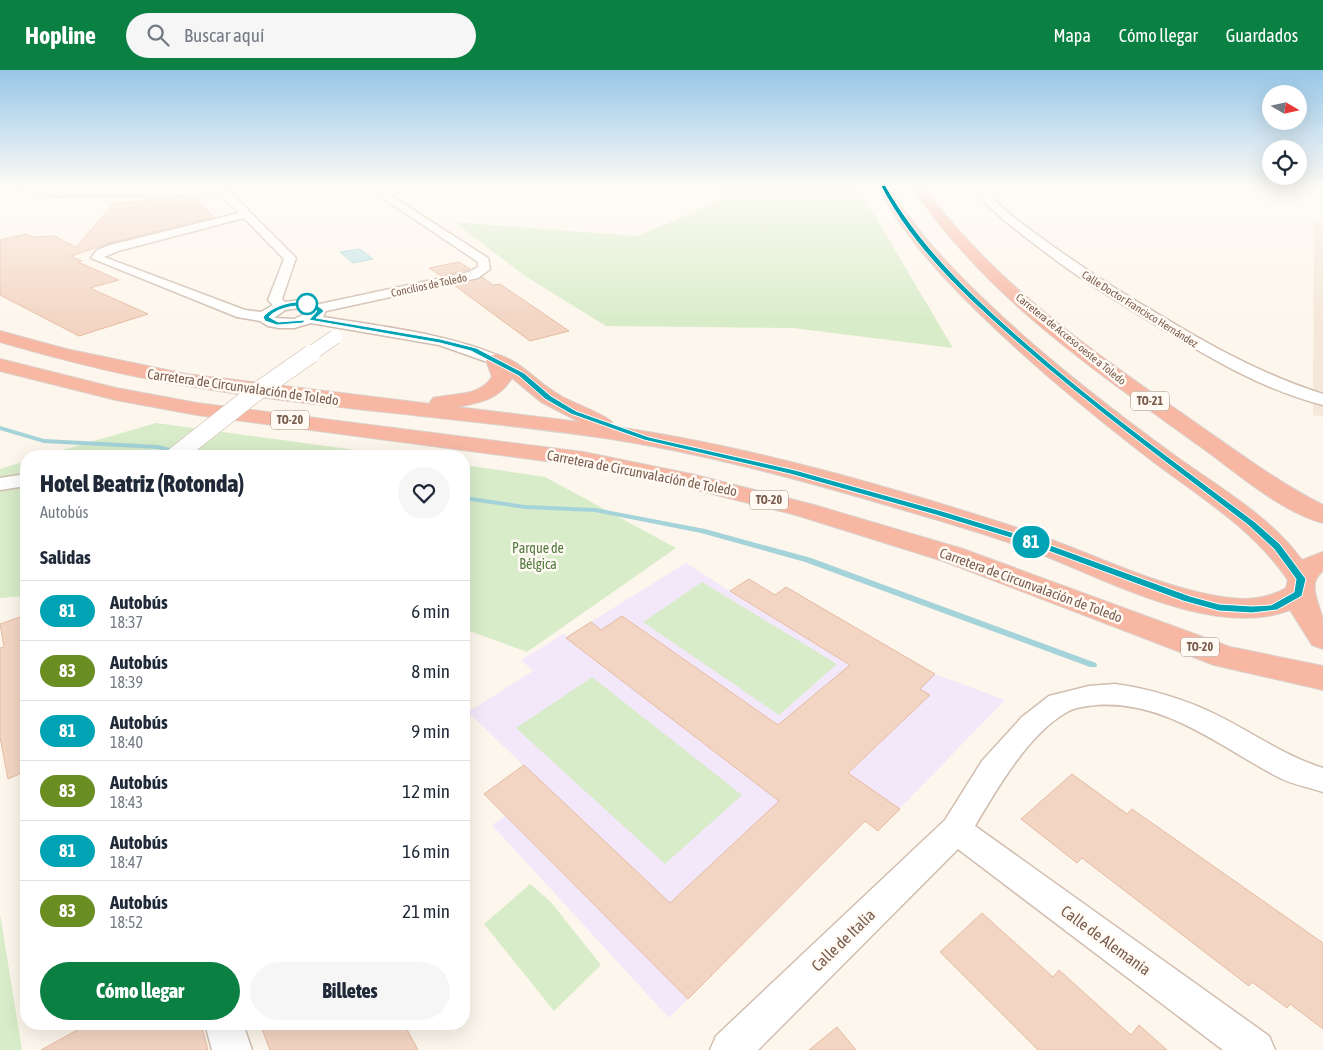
<!DOCTYPE html>
<html lang="es">
<head>
<meta charset="utf-8">
<style>
  body { margin:0; font-family:"Asap Condensed",sans-serif; background:#f6f6f7; color:#1f2937; height:100vh; display:flex; flex-direction:column; font-size:19px; white-space:nowrap }
  * { box-sizing:border-box; margin:0 }
  p { font-size:16px; color:#747a83 }
  .icon { flex:none; width:28px; height:28px; fill:none; stroke:currentColor; stroke-width:2; stroke-linecap:round; stroke-linejoin:round }
  .map { position:relative; flex:1; overflow:hidden }
  .details { position:absolute; left:20px; top:380px; width:450px; height:580px; display:flex; flex-direction:column; background:#fff; border-radius:20px; box-shadow:0 5px 20px #0002 }
  .details>* { flex:none }
  .badge { padding:0 10px; border-radius:16px; font-size:18px; line-height:32px }
  .needle { width:32px; rotate:99deg }
  .controls { position:absolute; left:1262px; top:15px; display:grid; gap:10px }
  .controls a { display:grid; place-items:center; width:45px; height:45px; border-radius:50%; background:#fff; box-shadow:0 5px 20px #0002; font-size:25px }
  .map>.badge { position:absolute; translate:-50% -50%; box-shadow:0 0 0 2px #fff }
  h2 { padding:0 20px; font-size:19px; line-height:45px }
  .round { display:grid; place-items:center; flex:none; width:52px; height:52px; border-radius:26px; background:#f6f6f7 }
  .headline { display:flex; align-items:center; justify-content:space-between; height:85px; padding:0 20px }
  h1 { font-size:24px; font-weight:800; line-height:38px }
  .cta { display:flex; gap:10px; margin-top:auto; padding:10px 20px }
  .cta a { flex:1; height:58px; border-radius:30px; background:#0b8043; color:#fff; font-size:20px; font-weight:800; line-height:58px; text-align:center }
  .cta a+a { background:#f6f6f7; color:#1f2937 }
  ul { padding:0; list-style:none }
  li { display:flex; align-items:center; gap:15px; height:60px; padding:0 20px; border-top:1px solid #e0e1e3 }
  li div { flex:1 }
  li b { display:block; font-size:19px }
  li em { font-style:normal }
  li .badge { min-width:55px; font-weight:700; text-align:center }
  header { display:flex; align-items:center; gap:30px; box-sizing:border-box; height:70px; padding:0 25px; background:#0b8043; color:#fff }
  header strong { font-size:24px }
  nav { display:flex; gap:28px; margin-inline-start:auto; font-size:18px }
  .search { width:350px; height:45px; background:#f6f6f7; display:flex; align-items:center; gap:12px; box-sizing:border-box; padding:0 18px; border-radius:28px; color:#747a83; font-size:19px }
  .map>svg:first-child { display:block }
</style>
</head>
<body>
<header>
<strong>Hopline</strong>
<div class="search"><svg class="icon" aria-label="search" viewBox="0 0 24 24"><circle cx="10" cy="10" r="6"/><path d="M15 15l6 6"/></svg>Buscar aquí</div>
<nav><a>Mapa</a><a>Cómo llegar</a><a>Guardados</a></nav>
</header>
<div class="map">
<svg width="1323" height="980" viewBox="0 0 1323 980">
  <rect width="100%" height="100%" fill="#fdf6ec"/>
  <!-- residential -->
  <polygon fill="#f5e8da" points="1314,152 1323,153 1323,347 1313,345"/>
  <!-- education -->
  <polygon fill="#f3e8fa" points="686,493 730,521 749,509 775,525 786,517 935,604 1005,630 878,761 837,730 812,754 840,776 669,948 492,755 509,743 498,731 484,724 523,695 468,642 533,601 521,590 565,563 566,567"/>
  <!-- green -->
  <g fill="#d8ecc9">
    <polygon points="718,116 857,116 953,278 793,258 606,256 525,206 454,152 637,166 721,131"/>
    <polygon points="156,353 399,386 42,386"/>
    <polygon points="26,391 26,526 0,528 0,399"/>
    <polygon points="464,395 545,407 676,478 527,582 464,559"/>
    <polygon points="702,512 837,594 779,645 643,552"/>
    <polygon points="592,607 742,725 665,794 516,658"/>
    <polygon points="530,814 550,831 601,895 554,941 484,854"/>
    <polygon points="0,844 22,980 0,980"/>
  </g>
  <!-- water -->
  <polygon fill="#bfe3e8" stroke="#a5d3da" points="360,179 373,189 353,193 340,182"/>
  <g fill="none" stroke-linecap="round" stroke-linejoin="round">
    <!-- stream -->
    <g fill="#a5d3da" fill-rule="evenodd">
      <polygon points="0,356 44,369 158,375 198,385 199,386 189,386 158,379 44,373 0,360"/>
      <polygon points="464,426 525,435 595,438 705,459 811,488 1096,593 1097,595 1096,597 1090,597 805,492 701,463 595,442 525,439 464,430"/>
    </g>
  </g>
  <!-- building -->
  <g fill="#f3d5c3" stroke="#e6bba3">
    <polygon points="194,126 214,147 110,173 71,186 82,191 78,192 119,210 90,218 148,244 79,266 0,225 0,170 26,164 33,167 54,166 76,177 114,133 147,131 144,127"/>
    <polygon points="459,192 470,199 441,206 429,198"/>
    <polygon points="482,207 493,215 500,214 569,261 530,271 454,215"/>
    <polygon points="749,509 775,525 786,517 935,604 920,619 930,625 848,703 900,739 878,761 865,751 688,929 484,724 524,695 670,833 779,731 566,568 591,552 601,560 622,546 778,655 850,595 730,521"/>
    <polygon points="26,545 26,701 8,709 0,667 0,578 4,577 0,554"/>
    <polygon points="1072,704 1127,744 1132,739 1323,873 1323,959 1290,934 1287,938 1252,912 1249,916 1082,788 1077,793 1021,749"/>
    <polygon points="982,843 1053,907 1059,900 1131,965 1139,955 1167,980 1038,980 940,882"/>
    <polygon points="88,954 201,954 208,980 41,980"/>
    <polygon points="260,954 404,954 418,980 270,980"/>
    <polygon points="837,957 856,980 809,980"/>
  </g>
  <g fill="none" stroke-linecap="round" stroke-linejoin="round">
    <!-- street casing -->
    <g stroke="#d1beb0" stroke-width="3">
      <g id="street">
        <path d="M 10,116 L 31,116 L 58,120 L 227,119 L 296,188 L 282,229 L 285,232 L 300,230 L 320,234 L 469,202 L 478,197 L 478,192 L 365,116 L 376,116 L 488,188 L 490,199 L 478,208 L 326,241 L 323,247 C 383,257 445,263 502,287 L 504,290 L 496,295 L 439,275 L 311,253 L 294,258 L 279,258 L 268,256 L 260,251 L 237,247 L 91,188 L 97,180 L 110,175 L 239,143 L 220,124 L 58,126 L 15,119 ZM 244,148 L 284,189 L 268,230 L 273,235 L 261,242 L 245,240 L 104,187 L 118,181 ZM 300,238 L 312,241 L 294,249 L 274,248 L 285,240 Z"/>
        <path d="M 972,116 L 982,116 C 1002,141 1028,158 1054,177 C 1089,202 1125,225 1163,247 C 1214,278 1266,306 1323,324 L 1323,335 C 1263,320 1208,287 1156,255 C 1118,232 1080,209 1045,182 C 1019,162 991,143 972,116 Z"/>
        <polygon points="26,404 26,416 0,420 0,408"/>
        <path d="M 1115,614 C 1151,619 1184,629 1217,645 C 1253,663 1285,686 1323,698 L 1323,722 C 1308,717 1290,714 1276,706 C 1219,676 1165,630 1096,635 C 1088,636 1075,637 1067,642 C 1029,663 996,720 975,756 L 1269,966 L 1275,980 L 1223,980 L 958,779 L 758,980 L 710,980 L 716,966 L 945,750 L 982,691 L 1022,647 L 1049,626 L 1089,616 Z"/>
        <polygon points="205,954 243,954 252,980 212,980"/>
      </g>
    </g>
    <!-- highway casing -->
    <g stroke="#dad1cd" stroke-width="2">
      <g id="highway">
        <path d="M 877,116 L 889,116 C 917,164 954,201 994,239 C 1050,292 1111,339 1174,385 C 1218,417 1269,445 1302,490 L 1323,482 L 1323,501 C 1307,513 1318,531 1322,546 C 1323,555 1323,569 1323,579 L 1312,575 L 1290,540 C 1214,570 1102,507 1030,480 C 984,463 937,450 890,436 C 798,409 706,384 611,369 C 471,348 328,340 188,316 C 124,306 62,290 0,272 L 0,261 L 66,279 L 186,304 L 431,334 L 430,332 L 433,328 C 453,323 479,327 492,307 L 486,290 L 489,286 L 496,284 C 522,291 538,314 561,326 C 571,332 608,346 612,352 L 609,356 C 747,375 895,418 1027,461 C 1087,481 1144,511 1206,524 C 1234,530 1260,533 1286,518 L 1288,510 C 1253,459 1203,429 1155,393 C 1094,346 1034,297 979,243 C 939,204 903,165 877,116 ZM 512,308 L 541,332 L 580,352 L 457,337 C 480,333 499,329 512,308 Z"/>
        <path d="M 911,116 L 923,116 C 994,214 1094,283 1193,351 C 1235,380 1277,412 1323,435 L 1323,453 C 1281,442 1236,402 1201,377 C 1092,298 989,230 911,116 Z"/>
        <polygon points="0,289 116,318 197,333 583,382 691,404 814,435 963,479 1230,577 1323,596 1323,620 1214,595 943,491 796,445 689,418 583,396 197,345 116,330 0,301"/>
      </g>
    </g>
    <!-- street -->
    <use href="#street" fill="#fff" fill-rule="evenodd"/>
    <!-- highway -->
    <use href="#highway" fill="#f7b7a3" fill-rule="evenodd"/>
    <!-- street-bridge-far1 casing -->
    <g stroke="#d1beb0" stroke-width="15" stroke-linecap="butt">
      <polyline id="street-bridge-far1" points="309,285 335,267"/>
    </g>
    <!-- street-bridge casing -->
    <g stroke="#d1beb0" stroke-width="19" stroke-linecap="butt">
      <polyline id="street-bridge" points="175,386 251,326 311,284"/>
    </g>
    <!-- street-bridge-far1 -->
    <use href="#street-bridge-far1" stroke="#fff" stroke-width="14"/>
    <!-- street-bridge -->
    <use href="#street-bridge" stroke="#fff" stroke-width="18"/>
  </g>
  <!-- sky -->
  <linearGradient id="sky" x2="0" y2="1"><stop stop-color="#97c7e8"/><stop offset="0.46" stop-color="#fefbf6"/><stop offset="1" stop-color="#fefbf6" stop-opacity="0"/></linearGradient>
  <rect width="1323" height="253" fill="url(#sky)"/>
  <!-- line -->
  <path fill="#00a3b4" stroke="#fff" d="M 885,115 C 921,178 973,227 1028,275 C 1100,338 1178,394 1255,452 L 1280,474 L 1306,509 L 1302,526 L 1277,540 L 1252,543 L 1219,541 L 1183,531 L 1024,472 L 936,445 L 790,404 L 644,370 L 571,344 L 545,329 L 519,306 L 471,281 L 440,273 L 309,250 L 317,241 C 307,231 277,237 269,247 L 278,252 L 305,250 L 303,253 L 277,255 L 265,251 L 263,247 C 275,232 310,225 324,241 L 316,248 L 440,269 L 476,278 L 524,303 L 551,326 L 576,341 L 649,367 L 795,400 L 942,441 L 1031,468 L 1190,526 L 1219,534 L 1252,536 L 1271,535 L 1294,522 L 1296,509 L 1274,479 L 1248,455 C 1170,395 1091,337 1017,272 C 965,226 913,178 881,116 Z"/>
  <!-- markers -->
  <circle fill="#fff" stroke="#00a3b4" stroke-width="2.5" cx="307" cy="234" r="10"/>
  <g text-anchor="middle" dominant-baseline="central" stroke-width="5" stroke-linejoin="round" paint-order="stroke">
    <!-- far-street labels -->
    <g font-size="11" fill="#7a5c4d" stroke="#fffaf3">
      <text transform="translate(429 215) rotate(-12)">Concilios de Toledo</text>
      <text transform="translate(1140 239) rotate(32)">Calle Doctor Francisco Hernández</text>
      <text transform="translate(1071 269) rotate(39)">Carretera de Acceso oeste a Toledo</text>
    </g>
    <!-- shield labels -->
    <g fill="#fffaf3" stroke="#a28b7f" stroke-width="1">
      <rect x="1131" y="321.5" width="38" height="19" rx="4"/>
      <rect x="271" y="340.5" width="38" height="19" rx="4"/>
      <rect x="750" y="420.5" width="38" height="19" rx="4"/>
      <rect x="1181" y="567.5" width="38" height="19" rx="4"/>
    </g>
    <g font-size="12" font-weight="bold" fill="#7a5c4d">
      <text x="1150" y="331">TO-21</text>
      <text x="290" y="350">TO-20</text>
      <text x="769" y="430">TO-20</text>
      <text x="1200" y="577">TO-20</text>
    </g>
    <!-- street labels -->
    <g font-size="14" fill="#7a5c4d" stroke="#fffaf3">
      <text transform="translate(243 317) rotate(8)">Carretera de Circunvalación de Toledo</text>
      <text transform="translate(642 403) rotate(11)">Carretera de Circunvalación de Toledo</text>
      <text transform="translate(1031 515) rotate(20)">Carretera de Circunvalación de Toledo</text>
    </g>
    <!-- park labels -->
    <g font-size="14" fill="#537a41" stroke="#fffaf3">
      <text x="538" y="478">Parque de<tspan x="538" dy="16">Bélgica</tspan></text>
    </g>
    <!-- near-street labels -->
    <g font-size="16" fill="#7a5c4d" stroke="#fffaf3">
      <text transform="translate(843 870) rotate(-44)">Calle de Italia</text>
      <text transform="translate(1106 870) rotate(36)">Calle de Alemania</text>
    </g>
  </g>
</svg>
<div class="controls">
<a><svg class="needle" viewBox="-14 -14 28 28"><path d="M0-13l5 13h-10z" fill="#e53935"/><path d="M0 13l5-13h-10z" fill="#747a83"/></svg></a>
<a><svg class="icon" aria-label="locate" viewBox="0 0 24 24"><circle cx="12" cy="12" r="6"/><path d="M12 2v4M12 18v4M2 12h4M18 12h4"/></svg></a>
</div>
<b class="badge" style="left:1031px;top:472px;background:#00a3b4;color:#fff">81</b>
<section class="details">
<div class="headline"><div><h1>Hotel Beatriz (Rotonda)</h1><p>Autobús</p></div><a class="round"><svg class="icon" aria-label="heart" viewBox="0 0 24 24"><path d="M12 20l-8-8c-3-5 5-10 8-4 3-6 11-1 8 4z"/></svg></a></div>
<h2>Salidas</h2>
<ul>
<li><span class="badge" style="background:#00a3b4;color:#fff">81</span><div><b>Autobús</b><p>18:37</p></div><em>6 min</em></li>
<li><span class="badge" style="background:#6b8e23;color:#fff">83</span><div><b>Autobús</b><p>18:39</p></div><em>8 min</em></li>
<li><span class="badge" style="background:#00a3b4;color:#fff">81</span><div><b>Autobús</b><p>18:40</p></div><em>9 min</em></li>
<li><span class="badge" style="background:#6b8e23;color:#fff">83</span><div><b>Autobús</b><p>18:43</p></div><em>12 min</em></li>
<li><span class="badge" style="background:#00a3b4;color:#fff">81</span><div><b>Autobús</b><p>18:47</p></div><em>16 min</em></li>
<li><span class="badge" style="background:#6b8e23;color:#fff">83</span><div><b>Autobús</b><p>18:52</p></div><em>21 min</em></li>
</ul>
<div class="cta"><a>Cómo llegar</a><a>Billetes</a></div>
</section>
</div>
</body>
</html>
